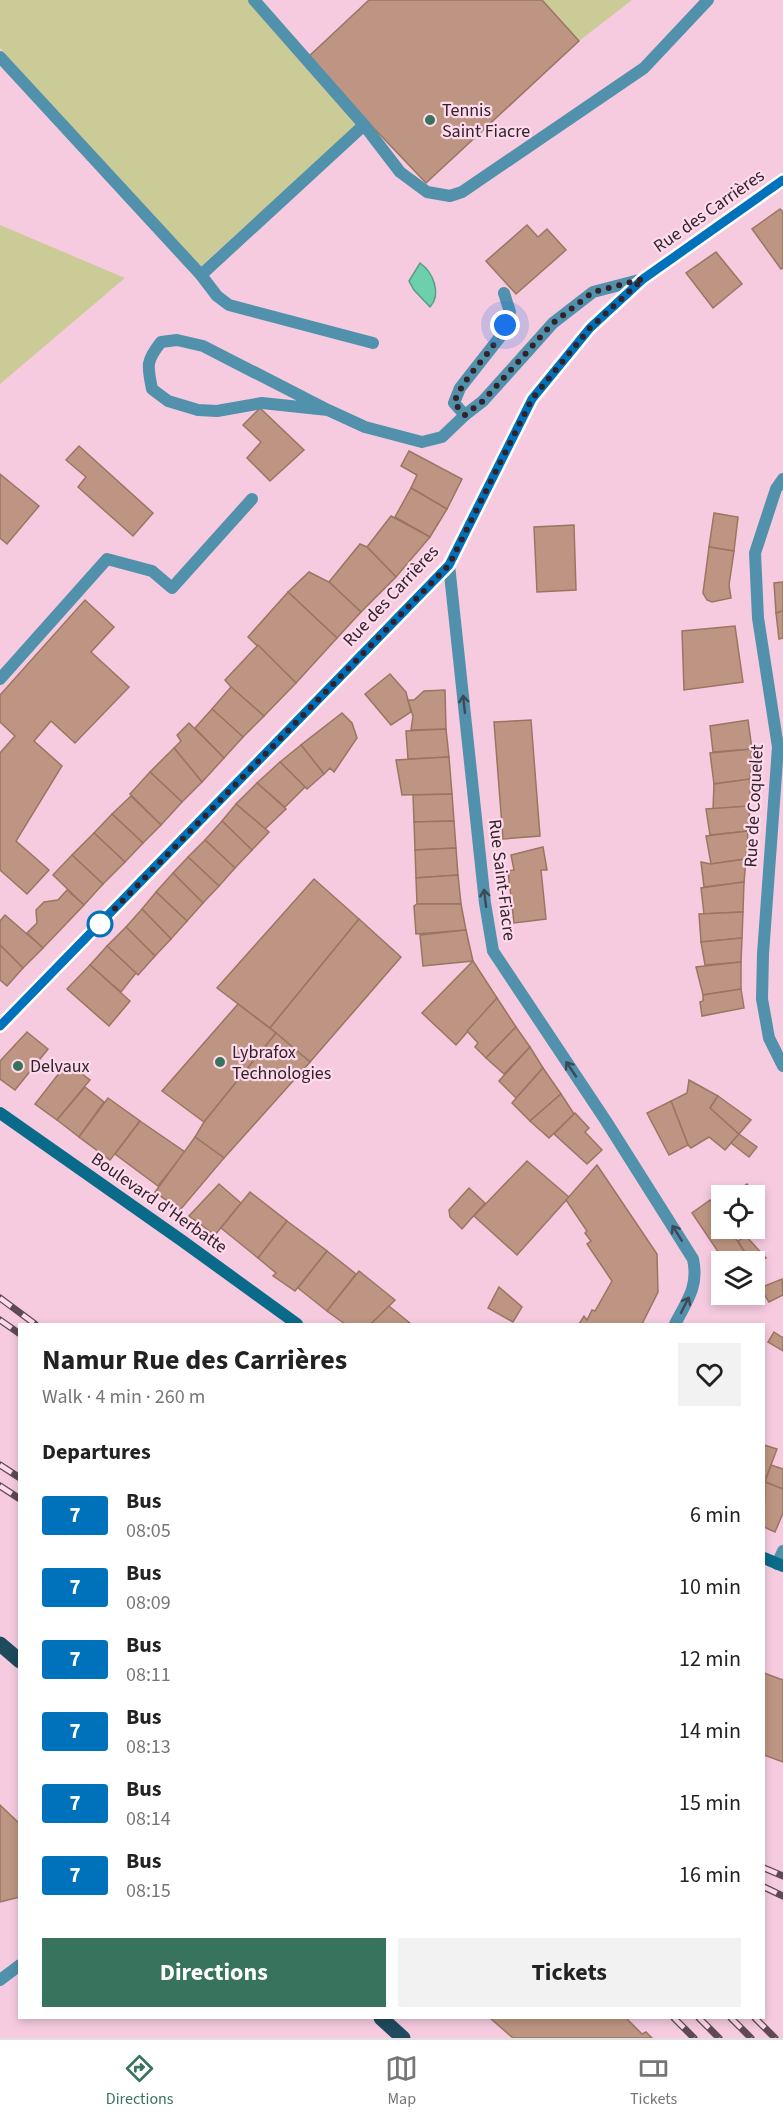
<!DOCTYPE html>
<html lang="en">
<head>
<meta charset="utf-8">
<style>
  body { margin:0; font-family:"Source Sans 3",sans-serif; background:#f2f2f2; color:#222; height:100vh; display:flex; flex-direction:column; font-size:22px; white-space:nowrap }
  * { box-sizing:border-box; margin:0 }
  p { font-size:20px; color:#767676 }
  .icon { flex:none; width:33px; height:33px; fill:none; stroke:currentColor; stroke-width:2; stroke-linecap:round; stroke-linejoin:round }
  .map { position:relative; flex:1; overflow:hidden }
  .sheet { position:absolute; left:18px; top:1323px; width:747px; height:696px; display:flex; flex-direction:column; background:#fff; border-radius:0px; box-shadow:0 3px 9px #0003 }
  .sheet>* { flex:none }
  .badge { padding:0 12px; border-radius:4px; font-size:21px; line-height:39px }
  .controls { position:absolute; left:711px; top:1185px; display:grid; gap:12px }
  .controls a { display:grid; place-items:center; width:54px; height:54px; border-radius:0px; background:#fff; box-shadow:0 3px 9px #0003; font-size:30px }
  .you { position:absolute; width:30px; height:30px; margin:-15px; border:4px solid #fff; border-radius:50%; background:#1a73e8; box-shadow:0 0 0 9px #1a73e833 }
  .map>.badge { position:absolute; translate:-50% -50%; box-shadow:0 0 0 3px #fff }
  h2 { padding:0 24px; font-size:22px; line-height:54px }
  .round { display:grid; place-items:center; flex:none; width:63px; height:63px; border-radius:0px; background:#f2f2f2 }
  .head { display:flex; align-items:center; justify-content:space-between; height:102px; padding:0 24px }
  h1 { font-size:28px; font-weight:700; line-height:45px }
  .primary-button { display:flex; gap:12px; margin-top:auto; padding:12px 24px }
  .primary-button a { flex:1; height:69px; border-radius:0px; background:#38735d; color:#fff; font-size:24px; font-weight:700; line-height:69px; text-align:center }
  .primary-button a+a { background:#f2f2f2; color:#222 }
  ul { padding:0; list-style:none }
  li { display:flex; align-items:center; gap:18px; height:72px; padding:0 24px }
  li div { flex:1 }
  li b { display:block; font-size:22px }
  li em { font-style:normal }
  li .badge { min-width:66px; font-weight:700; text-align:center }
  .tab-bar { display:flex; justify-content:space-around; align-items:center; height:84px; border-top:2px solid #e0e0e0; background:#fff; font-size:16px; color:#767676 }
  .tab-bar a { display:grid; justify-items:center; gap:3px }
  .tab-bar .on { color:#38735d }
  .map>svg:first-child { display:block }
</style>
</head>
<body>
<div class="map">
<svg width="783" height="2038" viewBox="0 0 783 2038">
  <rect width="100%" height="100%" fill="#f6cbe0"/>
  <!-- green -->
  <g fill="#cbcb98">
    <polygon points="0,0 254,0 363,120 199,268 0,48"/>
    <polygon points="542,0 632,0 579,41"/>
    <polygon points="0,225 125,278 0,384"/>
  </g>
  <!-- water -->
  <path fill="#6bd0ab" stroke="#5a9c84" stroke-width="1.5" d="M 420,263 C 433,272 442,294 430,307 L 414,290 L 409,281 Z"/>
  <!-- building -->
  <g fill="#be9582" stroke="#9b7562" stroke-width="1.5">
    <polygon points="369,0 542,0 579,41 426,183 307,58"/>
    <polygon points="780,209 783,212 783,268 781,269 752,229"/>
    <polygon points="527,225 538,237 547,229 566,250 516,294 486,261"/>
    <polygon points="716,252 742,284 713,308 686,273"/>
    <polygon points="260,408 304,450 270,481 247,458 261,442 243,425"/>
    <polygon points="79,446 153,513 133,536 78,487 86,477 66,460"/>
    <polygon points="409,451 462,479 447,509 411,488 417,475 401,466"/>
    <polygon points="0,474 39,506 7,544 0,538"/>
    <polygon points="411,488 447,509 430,537 395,517"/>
    <polygon points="714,513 738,517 734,551 709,547"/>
    <polygon points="391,516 430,537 396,577 367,547"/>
    <polygon points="574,525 576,590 537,592 534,527"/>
    <polygon points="360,544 367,547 396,577 361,612 329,582"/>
    <polygon points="709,547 734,551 729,585 731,598 712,602 707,600 703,593"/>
    <polygon points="309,572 329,582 361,612 337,638 288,592"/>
    <polygon points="783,582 783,611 776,613 774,583"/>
    <polygon points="288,592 337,638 296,683 248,637"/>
    <polygon points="85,600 114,627 91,652 129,687 75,743 51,721 34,741 62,766 16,841 49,870 27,894 0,870 0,753 15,736 0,722 0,695"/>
    <polygon points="783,611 783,638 779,639 776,613"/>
    <polygon points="735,626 743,682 684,690 682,631"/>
    <polygon points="258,645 296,683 264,716 231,687 225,680"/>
    <polygon points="390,674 406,692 411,712 391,725 365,694"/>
    <polygon points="231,687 264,716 243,737 212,709"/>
    <polygon points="445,690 446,729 411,730 413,716 408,700 414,700 424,691"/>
    <polygon points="212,709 243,737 224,758 195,728"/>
    <polygon points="342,713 352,723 357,738 334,772 330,768 324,774 301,745"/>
    <polygon points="531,720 540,836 503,839 494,722"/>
    <polygon points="748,720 752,749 713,752 710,726"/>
    <polygon points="189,723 224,758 202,782 174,748 181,741 177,735"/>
    <polygon points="446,729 449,757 408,759 406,731"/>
    <polygon points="301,745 324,774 307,789 280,762"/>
    <polygon points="174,748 202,782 182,802 150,772"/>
    <polygon points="752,749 750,779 714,784 710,753"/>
    <polygon points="449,757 452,794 402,795 396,760"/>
    <polygon points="280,762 305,787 285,807 257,783"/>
    <polygon points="150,772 182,802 161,825 130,794"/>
    <polygon points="750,779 750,806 713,809 714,784"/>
    <polygon points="257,783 286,809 265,829 236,804"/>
    <polygon points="452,794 454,821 414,822 413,795"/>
    <polygon points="131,796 161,825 143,843 112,814"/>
    <polygon points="236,804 269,832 252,850 222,821"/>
    <polygon points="750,806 748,831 710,835 706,809"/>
    <polygon points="112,814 143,843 125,862 94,833"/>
    <polygon points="222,821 252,850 235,868 205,840"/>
    <polygon points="454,821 456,848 415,850 414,822"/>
    <polygon points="748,831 746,859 711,864 706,836"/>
    <polygon points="94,833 125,862 103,884 72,855"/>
    <polygon points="205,840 235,868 219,886 188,857"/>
    <polygon points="543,847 547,870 541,870 546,919 514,923 508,871 514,870 511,855"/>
    <polygon points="456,848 458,875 416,878 415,850"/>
    <polygon points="72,855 103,884 84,905 53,875"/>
    <polygon points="188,857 219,886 203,903 173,873"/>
    <polygon points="746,859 744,882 704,887 701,862 711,864"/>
    <polygon points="173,873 203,903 187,921 156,892"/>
    <polygon points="458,875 461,904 417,904 416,878"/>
    <polygon points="314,879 359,919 270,1028 217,988"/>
    <polygon points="744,882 743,912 704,914 701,888"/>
    <polygon points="67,890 84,905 43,948 27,933 37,923 36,910 44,902 58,900"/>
    <polygon points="156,892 187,921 171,939 142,909"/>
    <polygon points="417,904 461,904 466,930 416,934 414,906"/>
    <polygon points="142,909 171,939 155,956 126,927"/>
    <polygon points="743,912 742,938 701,942 699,914"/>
    <polygon points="5,915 43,948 23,968 0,945 0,921"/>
    <polygon points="359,919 401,957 310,1062 270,1028"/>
    <polygon points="126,927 155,956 138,975 107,946"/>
    <polygon points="466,930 473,961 423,966 420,935"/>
    <polygon points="742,938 741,962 705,965 701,942"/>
    <polygon points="0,945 23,968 7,986 0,980"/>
    <polygon points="107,946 136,973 121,992 90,965"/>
    <polygon points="473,961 497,998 456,1045 422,1013"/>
    <polygon points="741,962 741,989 703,995 696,967"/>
    <polygon points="90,965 130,1001 109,1026 67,989"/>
    <polygon points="741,989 744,1008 702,1016 700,1002 703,1001 703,995"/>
    <polygon points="497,998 516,1027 486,1058 475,1047 478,1043 467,1031"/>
    <polygon points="238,1004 276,1033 204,1122 162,1091"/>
    <polygon points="516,1027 530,1047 504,1074 486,1058"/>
    <polygon points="27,1032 48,1049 15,1090 0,1079 0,1061"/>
    <polygon points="276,1033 310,1062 224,1158 195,1137 204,1122"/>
    <polygon points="530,1047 543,1068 516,1098 499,1081"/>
    <polygon points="67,1063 90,1080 57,1120 35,1104"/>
    <polygon points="543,1068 561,1094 530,1121 512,1103"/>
    <polygon points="689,1080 718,1096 710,1108 739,1134 725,1150 709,1137 691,1148 688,1145 671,1101 687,1093"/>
    <polygon points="85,1087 104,1102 79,1137 57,1120"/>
    <polygon points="561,1094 574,1114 549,1138 530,1121"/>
    <polygon points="718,1096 751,1120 739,1134 710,1108"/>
    <polygon points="108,1098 140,1121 110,1160 79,1137"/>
    <polygon points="671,1101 688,1145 669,1155 647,1113"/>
    <polygon points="575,1113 589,1128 585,1132 602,1150 587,1164 554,1134"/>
    <polygon points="140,1121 185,1152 158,1186 115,1154"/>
    <polygon points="739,1134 757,1147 749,1157 731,1143"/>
    <polygon points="195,1137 224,1158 180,1210 155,1192"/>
    <polygon points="527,1161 569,1197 517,1255 474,1216"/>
    <polygon points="597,1165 657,1254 658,1292 642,1324 579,1324 584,1316 587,1320 592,1310 595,1311 612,1281 587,1244 591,1241 585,1233 587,1231 566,1200"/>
    <polygon points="219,1184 241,1203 215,1235 189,1216"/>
    <polygon points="747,1184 758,1199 754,1202 754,1196 729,1196"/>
    <polygon points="469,1188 485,1203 462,1229 450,1217 449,1210"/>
    <polygon points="250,1192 287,1221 258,1258 221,1228"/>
    <polygon points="710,1200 722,1217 722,1228 729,1228 751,1262 725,1262 692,1213"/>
    <polygon points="722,1200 722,1217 714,1205"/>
    <polygon points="287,1221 327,1251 295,1291 273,1276 276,1273 258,1258"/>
    <polygon points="730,1228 749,1228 736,1237"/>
    <polygon points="746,1236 766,1258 754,1263 751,1262 738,1241"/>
    <polygon points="327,1251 356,1274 327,1311 298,1288"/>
    <polygon points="359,1271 395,1300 371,1324 345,1324 327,1311"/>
    <polygon points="782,1279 783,1295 769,1302 760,1288"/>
    <polygon points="499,1287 522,1307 513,1322 488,1308"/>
    <polygon points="389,1306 411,1324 371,1324"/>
    <polygon points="774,1332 783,1338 783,1351 768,1342"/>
    <polygon points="764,1445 777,1449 766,1478 764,1477"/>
    <polygon points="771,1465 783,1469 783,1489 765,1482"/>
    <polygon points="765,1482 783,1489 783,1513 775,1532 764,1527"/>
    <polygon points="764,1673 783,1680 783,1762 764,1755"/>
    <polygon points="0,1805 20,1824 20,1897 0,1902"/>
    <polygon points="490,2018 626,2018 642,2034 646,2032 652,2038 513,2038"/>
  </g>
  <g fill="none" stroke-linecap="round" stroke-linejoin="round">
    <!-- lane -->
    <g stroke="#5191ab" stroke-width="12">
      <polyline points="254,0 364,125 400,172 427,192 450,196 462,192 644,68 708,0"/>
      <polyline points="0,57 201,275"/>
      <polyline points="364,125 201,275 217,296 229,305 373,343"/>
      <path d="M 328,410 L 203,346 L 177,340 L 161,342 C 146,361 147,365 152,389 L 168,401 L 198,410 L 217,411 L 262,403 L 328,410 L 365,427 L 422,442 L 442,437 L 465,415 L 454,403 L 460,388 L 500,337 L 510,312 L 504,293"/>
      <polyline points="465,415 483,401 553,323 593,292 643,279"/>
      <polyline points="0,679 107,559 152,571 172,588 252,499"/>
      <polyline points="777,1564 783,1551"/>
    </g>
    <!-- street -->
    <g stroke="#5191ab" stroke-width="12">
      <polyline points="783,479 776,489 755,553 758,618 778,747 763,954 762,999 769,1038 783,1066"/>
      <path d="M 449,565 L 485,903 L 493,951 L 606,1121 L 693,1259 C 699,1286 687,1301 675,1324"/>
      <polyline points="0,1026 449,565 532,399 590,328 643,279 783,180"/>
      <polyline points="0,1980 20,1965"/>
    </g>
    <!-- secondary -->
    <g stroke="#096a89" stroke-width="12">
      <polyline points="0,1113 181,1240 297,1324"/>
      <polyline points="764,1558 783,1566"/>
    </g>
    <!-- primary -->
    <g stroke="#1e4b5d" stroke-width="15">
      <polyline points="0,1644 20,1661"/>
      <polyline points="381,2018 403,2038"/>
    </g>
    <!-- rail casing -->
    <g stroke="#5f4954" stroke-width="7">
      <g id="rail">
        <polyline points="0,1298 35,1324"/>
        <polyline points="0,1320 20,1334"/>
        <polyline points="0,1465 20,1478"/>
        <polyline points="0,1486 20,1499"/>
        <polyline points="764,1868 783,1876"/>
        <polyline points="764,1887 783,1896"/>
        <polyline points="674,2018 694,2038"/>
        <polyline points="699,2018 719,2038"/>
        <polyline points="731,2018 751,2038"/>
        <polyline points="755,2018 775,2038"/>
      </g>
    </g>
    <!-- rail -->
    <use href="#rail" stroke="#fedbec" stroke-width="4.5" stroke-dasharray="14" stroke-linecap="butt"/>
  </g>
  <!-- one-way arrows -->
  <defs><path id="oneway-shaft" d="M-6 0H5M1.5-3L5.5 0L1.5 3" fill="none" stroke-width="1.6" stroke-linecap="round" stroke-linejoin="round" transform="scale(1.5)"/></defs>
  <g stroke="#3d4957">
    <use href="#oneway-shaft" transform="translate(464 704) rotate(-96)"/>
    <use href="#oneway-shaft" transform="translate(485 898) rotate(-97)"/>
    <use href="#oneway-shaft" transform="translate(571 1069) rotate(-124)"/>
    <use href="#oneway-shaft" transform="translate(677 1233) rotate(-122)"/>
    <use href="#oneway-shaft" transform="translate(685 1305) rotate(-63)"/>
  </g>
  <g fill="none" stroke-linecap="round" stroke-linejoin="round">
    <!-- line casing -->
    <g stroke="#fff" stroke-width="14">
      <polyline id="line" points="0,1026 449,565 532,399 590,328 643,279 783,180"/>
    </g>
    <!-- line -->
    <use href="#line" stroke="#0072bc" stroke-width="9"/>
    <!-- walk -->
    <path stroke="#32222a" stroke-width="6" stroke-dasharray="0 10.8" d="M 100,924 L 449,565 L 532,399 L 590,328 L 643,279 L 593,292 L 553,323 L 483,401 L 465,415 L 454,403 C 465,373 493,354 505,325"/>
  </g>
  <!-- markers -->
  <g fill="#38735d" stroke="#fedbec" stroke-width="2">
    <circle cx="430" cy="120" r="6"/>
    <circle cx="220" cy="1062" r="6"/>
    <circle cx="18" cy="1066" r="6"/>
  </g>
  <circle fill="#fff" stroke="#0072bc" stroke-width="3" cx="100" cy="924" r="12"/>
  <g text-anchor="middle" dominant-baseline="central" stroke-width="4.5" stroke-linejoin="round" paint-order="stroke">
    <!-- poi labels -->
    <g font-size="18" fill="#32222a" stroke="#fedbec" text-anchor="start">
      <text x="442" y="110">Tennis<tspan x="442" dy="21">Saint Fiacre</tspan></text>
      <text x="232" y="1052">Lybrafox<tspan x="232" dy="21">Technologies</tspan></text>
      <text x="30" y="1066">Delvaux</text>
    </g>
    <!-- street labels -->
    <g font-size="18" fill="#32222a" stroke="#fedbec">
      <text transform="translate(709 211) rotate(-35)">Rue des Carrières</text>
      <text transform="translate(391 596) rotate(-47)">Rue des Carrières</text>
      <text transform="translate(754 806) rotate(-87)">Rue de Coquelet</text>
      <text transform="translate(502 880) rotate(83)">Rue Saint-Fiacre</text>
      <text transform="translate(159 1203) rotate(35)">Boulevard d'Herbatte</text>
    </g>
  </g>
</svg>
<div class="controls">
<a><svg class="icon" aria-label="locate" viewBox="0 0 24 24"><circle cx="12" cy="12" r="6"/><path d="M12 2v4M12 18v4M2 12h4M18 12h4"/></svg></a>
<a><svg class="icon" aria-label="layers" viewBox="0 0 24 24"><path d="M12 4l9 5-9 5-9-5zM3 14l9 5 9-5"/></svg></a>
</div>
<div class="you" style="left:505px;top:325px"></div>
<section class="sheet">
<div class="head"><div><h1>Namur Rue des Carrières</h1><p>Walk · 4 min · 260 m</p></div><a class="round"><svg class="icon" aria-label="heart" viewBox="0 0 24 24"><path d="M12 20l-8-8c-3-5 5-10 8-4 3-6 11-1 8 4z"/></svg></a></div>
<h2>Departures</h2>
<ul>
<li><span class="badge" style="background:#0072bc;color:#fff">7</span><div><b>Bus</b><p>08:05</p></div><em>6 min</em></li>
<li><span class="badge" style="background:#0072bc;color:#fff">7</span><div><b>Bus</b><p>08:09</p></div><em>10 min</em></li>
<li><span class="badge" style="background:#0072bc;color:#fff">7</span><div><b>Bus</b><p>08:11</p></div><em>12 min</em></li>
<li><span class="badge" style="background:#0072bc;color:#fff">7</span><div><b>Bus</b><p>08:13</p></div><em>14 min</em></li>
<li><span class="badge" style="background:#0072bc;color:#fff">7</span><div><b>Bus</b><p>08:14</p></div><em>15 min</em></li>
<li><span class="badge" style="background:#0072bc;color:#fff">7</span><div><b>Bus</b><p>08:15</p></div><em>16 min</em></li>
</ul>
<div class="primary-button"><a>Directions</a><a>Tickets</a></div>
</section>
</div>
<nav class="tab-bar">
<a class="on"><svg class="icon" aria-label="directions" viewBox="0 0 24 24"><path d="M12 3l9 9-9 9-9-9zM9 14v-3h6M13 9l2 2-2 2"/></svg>Directions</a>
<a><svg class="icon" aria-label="map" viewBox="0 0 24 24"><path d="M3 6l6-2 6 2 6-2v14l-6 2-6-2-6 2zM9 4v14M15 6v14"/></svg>Map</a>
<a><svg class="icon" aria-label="tickets" viewBox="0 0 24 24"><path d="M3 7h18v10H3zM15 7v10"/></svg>Tickets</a>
</nav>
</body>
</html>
